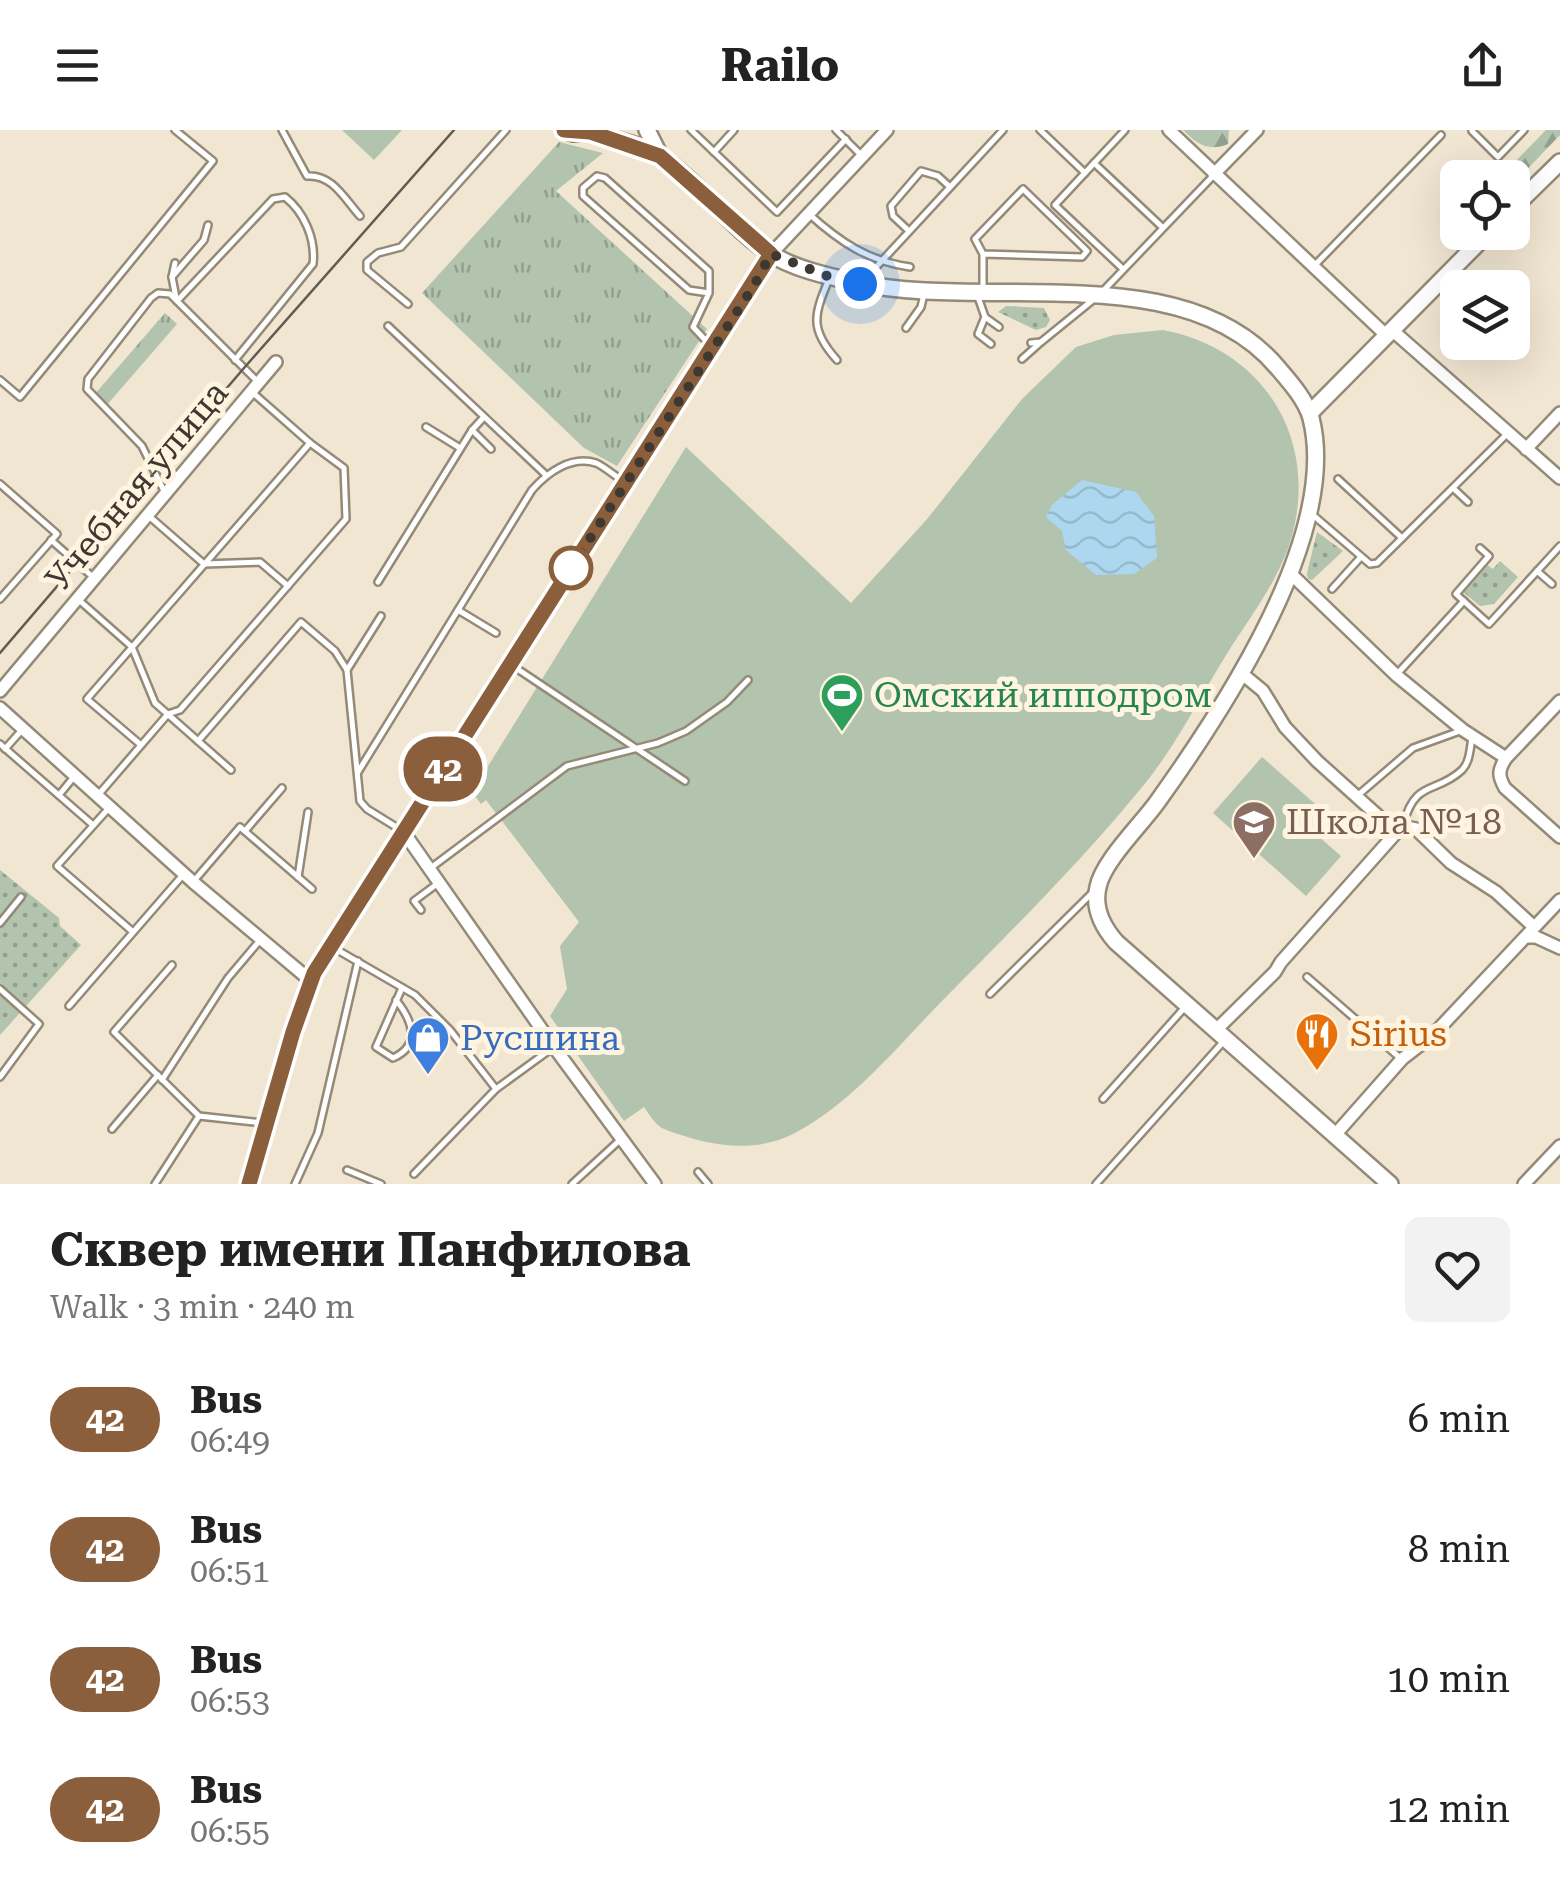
<!DOCTYPE html>
<html lang="en">
<head>
<meta charset="utf-8">
<style>
  body { margin:0; font-family:"Roboto Serif",serif; background:#f2f2f2; color:#222; height:100vh; display:flex; flex-direction:column; font-size:38px; white-space:nowrap }
  * { box-sizing:border-box; margin:0 }
  p { font-size:32px; color:#767676 }
  .icon { flex:none; width:55px; height:55px; fill:none; stroke:currentColor; stroke-width:2; stroke-linecap:round; stroke-linejoin:round }
  .map { position:relative; height:1054px; overflow:hidden }
  .drawer { display:flex; flex-direction:column; background:#fff; flex:1 }
  .drawer>* { flex:none }
  .badge { padding:0 20px; border-radius:32px; font-size:35px; line-height:65px }
  .tools { position:absolute; left:1440px; top:30px; display:grid; gap:20px }
  .tools a { display:grid; place-items:center; width:90px; height:90px; border-radius:15px; background:#fff; box-shadow:0 10px 40px #0002; font-size:50px }
  .you { position:absolute; width:50px; height:50px; margin:-25px; border:8px solid #fff; border-radius:50%; background:#1a73e8; box-shadow:0 0 0 15px #1a73e833 }
  .map>.badge { position:absolute; translate:-50% -50%; box-shadow:0 0 0 5px #fff }
  .round { display:grid; place-items:center; flex:none; width:105px; height:105px; border-radius:15px; background:#f2f2f2 }
  .summary { display:flex; align-items:center; justify-content:space-between; height:170px; padding:0 50px }
  h1 { font-size:48px; font-weight:700; line-height:75px }
  ul { padding:0; list-style:none }
  li { display:flex; align-items:center; gap:30px; height:130px; padding:0 50px }
  li div { flex:1 }
  li b { display:block; font-size:38px }
  li em { font-style:normal }
  li .badge { min-width:110px; font-weight:700; text-align:center }
  header { display:flex; justify-content:space-between; align-items:center; height:130px; padding:0 50px; background:#fff; font-size:45px; font-weight:700 }
  .map>svg:first-child { display:block }
</style>
</head>
<body>
<header><svg class="icon" aria-label="menu" viewBox="0 0 24 24"><path d="M4 6h16M4 12h16M4 18h16"/></svg>Railo<svg class="icon" aria-label="share" viewBox="0 0 24 24"><path d="M12 15V3M7 8l5-5 5 5M5 13v7h14v-7"/></svg></header>
<div class="map">
<svg width="1560" height="1054" viewBox="0 0 1560 1054">
  <defs>
    <pattern id="grass-dots" width="8" height="8" patternUnits="userSpaceOnUse" patternTransform="scale(2.5)"><rect width="8" height="8" fill="#b2c3ae"/><path d="M2 2h.1M6 6h.1" fill="none" stroke="#929f8e" stroke-width="1.8" stroke-linecap="round"/></pattern>
    <pattern id="forest-firs" width="22" height="20" patternUnits="userSpaceOnUse" patternTransform="scale(2.5)"><rect width="22" height="20" fill="#b2c3ae"/><path d="M5 1l3.5 6h-7zM16 11l3.5 6h-7z" fill="#929f8e"/></pattern>
    <pattern id="park-tufts" width="24" height="20" patternUnits="userSpaceOnUse" patternTransform="scale(2.5)"><rect width="24" height="20" fill="#b2c3ae"/><path d="M3 7l-1-3M5 7V3M7 7l1-3M15 17l-1-3M17 17v-4M19 17l1-3" fill="none" stroke="#929f8e"/></pattern>
    <pattern id="water-waves" width="16" height="10" patternUnits="userSpaceOnUse" patternTransform="scale(2.5)"><rect width="16" height="10" fill="#add7ef"/><path d="M0 5q4-4 8 0t8 0" fill="none" stroke="#96b9cd"/></pattern>
  </defs>
  <rect width="100%" height="100%" fill="#f1e6d2"/>
  <!-- grass -->
  <g fill="url(#grass-dots)">
    <polygon points="1006,176 1044,178 1050,190 1046,197 1036,200 998,182"/>
    <polygon points="1317,402 1343,421 1312,450 1308,449 1307,443"/>
    <polygon points="1500,431 1518,447 1494,474 1480,476 1462,461 1486,434 1493,439"/>
    <polygon points="0,740 59,788 60,796 81,815 0,905"/>
  </g>
  <!-- forest -->
  <g fill="url(#forest-firs)">
    <path d="M 1183,0 L 1229,0 L 1228,14 C 1208,22 1197,14 1183,0 Z"/>
    <polygon points="1546,0 1560,0 1560,5 1513,54 1512,48 1500,47"/>
  </g>
  <!-- park -->
  <g fill="url(#park-tufts)">
    <polygon points="559,12 603,23 556,61 707,199 617,336 584,318 422,163"/>
    <polygon points="165,183 177,194 106,276 94,265"/>
  </g>
  <!-- garden -->
  <g fill="#b2c3ae">
    <polygon points="342,0 402,0 374,30"/>
    <path d="M 1163,200 C 1264,219 1320,310 1291,409 C 1279,450 1250,487 1228,522 C 1201,565 1176,616 1143,656 C 1081,732 1010,802 941,872 C 896,918 853,972 795,1003 C 753,1025 706,1015 664,999 C 656,996 649,984 644,977 L 624,991 L 550,886 L 567,859 L 560,816 L 579,792 L 486,670 L 481,674 L 472,662 L 686,317 L 851,473 L 928,388 L 1022,269 L 1076,217 L 1114,205 Z"/>
    <polygon points="1262,627 1331,688 1317,705 1341,726 1306,766 1213,683"/>
  </g>
  <!-- water -->
  <polygon fill="url(#water-waves)" points="1082,350 1136,362 1154,386 1157,428 1134,444 1096,445 1066,420 1062,401 1046,387 1052,375"/>
  <g fill="none" stroke-linecap="round" stroke-linejoin="round">
    <!-- service casing -->
    <g stroke="#948a78" stroke-width="10">
      <g id="service">
        <path d="M 282,0 L 307,46 C 332,44 344,68 360,86"/>
        <polyline points="691,0 777,82 846,9"/>
        <polyline points="836,0 860,24"/>
        <polyline points="1040,0 1085,43"/>
        <polyline points="1472,1 1498,27 1524,0"/>
        <polyline points="714,22 734,0"/>
        <polyline points="1094,33 1161,96"/>
        <path d="M 809,84 C 840,112 868,131 910,137"/>
        <polyline points="909,101 893,86 891,76 921,41 938,46 950,57"/>
        <polyline points="175,133 172,147 176,168"/>
        <polyline points="1314,136 1441,5"/>
        <polyline points="1123,139 1055,75 1125,0"/>
        <polyline points="172,147 204,110 208,95"/>
        <polyline points="866,148 1003,0"/>
        <path d="M 829,149 C 814,185 809,199 837,230"/>
        <polyline points="983,161 983,124 1082,127 1087,121 1023,59 975,109 983,124"/>
        <polyline points="1102,162 1212,47"/>
        <polyline points="709,163 689,160 583,66 583,58 597,46 605,48 709,141 709,163 693,197 710,215"/>
        <polyline points="978,167 985,187 999,197"/>
        <path d="M 177,171 L 273,69 L 285,67 C 304,82 316,109 313,134 L 235,230"/>
        <polyline points="408,174 367,140 367,132 378,123 401,117 506,0"/>
        <polyline points="985,187 978,204 991,214"/>
        <polyline points="388,196 546,345"/>
        <polyline points="906,198 921,177 924,164"/>
        <polyline points="1031,213 1041,212 1094,169"/>
        <polyline points="1022,229 1041,212"/>
        <polyline points="0,250 20,267 213,31 175,0"/>
        <polyline points="426,297 460,318"/>
        <polyline points="472,300 491,319"/>
        <polyline points="1338,349 1402,408"/>
        <polyline points="0,354 57,404 0,469"/>
        <polyline points="1454,359 1468,372"/>
        <polyline points="165,363 142,316 87,259 88,249 151,168 158,163 170,164 257,251"/>
        <polyline points="1313,385 1370,434 1377,433 1508,303"/>
        <polyline points="150,387 204,434 260,432 288,456"/>
        <polyline points="51,410 94,448"/>
        <polyline points="1480,418 1489,426 1456,464 1489,494 1560,416"/>
        <polyline points="1537,441 1552,454"/>
        <polyline points="378,452 472,300 484,287"/>
        <polyline points="1332,459 1360,428"/>
        <polyline points="80,471 132,517 155,573 231,640"/>
        <polyline points="458,480 496,503"/>
        <polyline points="513,536 685,651"/>
        <polyline points="347,540 381,486"/>
        <polyline points="1398,543 1464,471"/>
        <polyline points="198,611 301,492 335,521 347,540 360,671 367,679 401,700"/>
        <polyline points="0,614 93,695"/>
        <polyline points="141,615 87,569 310,313"/>
        <polyline points="5,619 21,601"/>
        <path d="M 358,642 L 532,360 C 547,343 571,325 596,333 C 605,337 615,346 623,351"/>
        <polyline points="99,664 168,584 180,580 346,389 344,338 310,313 252,262"/>
        <polyline points="59,665 73,648"/>
        <polyline points="1357,666 1413,618 1460,601"/>
        <polyline points="108,679 57,736 133,802"/>
        <path d="M 1403,695 C 1416,648 1435,665 1462,640 C 1470,632 1470,618 1472,608"/>
        <polyline points="245,701 282,658"/>
        <polyline points="432,737 567,636 658,613 686,601 727,572 748,550"/>
        <polyline points="298,747 308,682"/>
        <polyline points="193,752 240,697 312,759"/>
        <polyline points="421,780 414,771 437,754"/>
        <polyline points="0,793 21,767"/>
        <polyline points="334,818 415,865 450,900 496,959"/>
        <polyline points="172,835 114,902 199,986 263,993"/>
        <polyline points="1307,847 1399,927"/>
        <polyline points="0,859 39,894 0,947"/>
        <polyline points="990,864 1091,764"/>
        <path d="M 396,870 C 412,890 422,915 393,928 L 376,917 L 402,858"/>
        <polyline points="69,876 182,746"/>
        <polyline points="162,950 228,848 261,809"/>
        <polyline points="1103,969 1186,876"/>
        <polyline points="112,999 158,945"/>
        <polyline points="347,1040 381,1054"/>
        <polyline points="698,1042 708,1054"/>
        <polyline points="414,1044 496,959 551,919"/>
        <polyline points="155,1054 199,986"/>
        <polyline points="295,1054 318,1003 358,831"/>
        <polyline points="572,1054 621,1009"/>
        <polyline points="1096,1054 1224,911"/>
      </g>
    </g>
    <!-- minor casing -->
    <g stroke="#948a78" stroke-width="16">
      <g id="minor">
        <polyline points="1169,0 1387,206"/>
        <polyline points="1214,44 1257,0"/>
        <polyline points="771,124 887,0"/>
        <polyline points="1392,200 1560,348"/>
        <polyline points="1526,319 1560,283"/>
        <path d="M 1291,444 L 1396,545 L 1463,600 L 1506,628 C 1498,640 1498,646 1505,658 L 1560,707"/>
        <polyline points="1240,542 1263,561 1285,597 1317,631 1386,693 1416,699 1451,733 1496,762 1533,796"/>
        <polyline points="0,561 276,232"/>
        <polyline points="0,578 193,752 311,851"/>
        <polyline points="1506,628 1560,571"/>
        <polyline points="403,701 554,917 655,1054"/>
        <polyline points="1526,807 1536,807 1560,818"/>
        <polyline points="1216,900 1275,842 1281,832 1403,695"/>
        <polyline points="1334,1006 1402,929 1433,905 1560,770"/>
        <polyline points="1524,1054 1560,1016"/>
      </g>
    </g>
    <!-- secondary casing -->
    <g stroke="#948a78" stroke-width="20">
      <g id="secondary">
        <polyline points="564,0 573,3 596,0"/>
        <polyline points="647,0 660,26"/>
        <path d="M 590,2 C 613,11 640,13 661,27 C 700,54 729,95 768,122 C 791,138 827,146 854,152 C 984,182 1184,125 1278,238 C 1290,252 1306,270 1311,288 C 1340,403 1224,579 1158,671 C 1142,694 1103,731 1098,757 C 1093,778 1102,796 1116,812 L 1390,1054"/>
        <polyline points="1512,79 1560,32"/>
        <polyline points="1310,283 1489,102"/>
        <polyline points="249,1054 293,902 314,843 771,124"/>
      </g>
    </g>
    <!-- service -->
    <use href="#service" stroke="#fff" stroke-width="5"/>
    <!-- minor -->
    <use href="#minor" stroke="#fff" stroke-width="11"/>
    <!-- secondary -->
    <use href="#secondary" stroke="#fff" stroke-width="15"/>
    <!-- tram -->
    <polyline stroke="#615b51" stroke-width="2.5" points="0,523 244,238 454,0"/>
  </g>
  <g fill="none" stroke-linecap="round" stroke-linejoin="round">
    <!-- line casing -->
    <g stroke="#fff" stroke-width="22">
      <polyline id="line" points="249,1054 293,902 314,843 771,124 660,26 590,2 564,0"/>
    </g>
    <!-- line -->
    <use href="#line" stroke="#8b5e3c" stroke-width="15"/>
    <!-- walk -->
    <polyline stroke="#3d3831" stroke-width="10" stroke-dasharray="0 18" points="571,438 753,157 771,124 830,147 860,154"/>
  </g>
  <!-- icons -->
  <defs>
    <g id="stadium-pin" transform="scale(2.25)"><path d="M0 17L-7.5 6A9.5 9.5 0 1 1 7.5 6Z" fill="#2e9e5b" stroke="#fff4e0"/><path d="M0-5a6.5 5 0 1 0 0 10a6.5 5 0 1 0 0-10ZM-3.5-1.8h7v3.6h-7Z" fill="#fff"/></g>
    <g id="school-pin" transform="scale(2.25)"><path d="M0 17L-7.5 6A9.5 9.5 0 1 1 7.5 6Z" fill="#8d6e63" stroke="#fff4e0"/><path d="M0-5L7-2L0 1L-7-2ZM-4 1L0 2.5L4 1V4Q0 6-4 4Z" fill="#fff"/></g>
    <g id="restaurant-pin" transform="scale(2.25)"><path d="M0 17L-7.5 6A9.5 9.5 0 1 1 7.5 6Z" fill="#e8710a" stroke="#fff4e0"/><path d="M-5-6h1v4h1v-4h1v4h1v-4h1v5L-1.5 .5V6h-2V.5L-5-1ZM5-6V6H3V1.5H1.5Q1.5-4 5-6Z" fill="#fff"/></g>
    <g id="shop-pin" transform="scale(2.25)"><path d="M0 17L-7.5 6A9.5 9.5 0 1 1 7.5 6Z" fill="#3f7fe0" stroke="#fff4e0"/><path d="M-5-2.5h2.3a2.7 3.5 0 0 1 5.4 0H5L5.5 6h-11ZM-1.5-2.5h3a1.5 2.3 0 0 0-3 0Z" fill="#fff"/></g>
  </defs>
  <g fill-rule="evenodd">
    <use href="#stadium-pin" x="842" y="565"/>
    <use href="#school-pin" x="1254" y="692"/>
    <use href="#restaurant-pin" x="1317" y="904"/>
    <use href="#shop-pin" x="428" y="908"/>
  </g>
  <!-- markers -->
  <circle fill="#fff" stroke="#8b5e3c" stroke-width="5" cx="571" cy="438" r="20"/>
  <g text-anchor="middle" dominant-baseline="central" stroke-width="10" stroke-linejoin="round" paint-order="stroke">
    <!-- street labels -->
    <g font-size="35" fill="#3d3831" stroke="#fff4e0">
      <text transform="translate(137 356) rotate(-50)">Учебная улица</text>
    </g>
    <!-- leisure labels -->
    <g font-size="35" fill="#27864d" stroke="#fff4e0" text-anchor="start">
      <text x="874" y="565">Омский ипподром</text>
    </g>
    <!-- education labels -->
    <g font-size="35" fill="#785e54" stroke="#fff4e0" text-anchor="start">
      <text x="1286" y="692">Школа №18</text>
    </g>
    <!-- food labels -->
    <g font-size="35" fill="#c56008" stroke="#fff4e0" text-anchor="start">
      <text x="1350" y="904">Sirius</text>
    </g>
    <!-- shop labels -->
    <g font-size="35" fill="#366cbe" stroke="#fff4e0" text-anchor="start">
      <text x="460" y="908">Русшина</text>
    </g>
  </g>
</svg>
<div class="tools">
<a><svg class="icon" aria-label="locate" viewBox="0 0 24 24"><circle cx="12" cy="12" r="6"/><path d="M12 2v4M12 18v4M2 12h4M18 12h4"/></svg></a>
<a><svg class="icon" aria-label="layers" viewBox="0 0 24 24"><path d="M12 4l9 5-9 5-9-5zM3 14l9 5 9-5"/></svg></a>
</div>
<div class="you" style="left:860px;top:154px"></div>
<b class="badge" style="left:443px;top:639px;background:#8b5e3c;color:#fff">42</b>
</div>
<section class="drawer">
<div class="summary"><div><h1>Сквер имени Панфилова</h1><p>Walk · 3 min · 240 m</p></div><a class="round"><svg class="icon" aria-label="heart" viewBox="0 0 24 24"><path d="M12 20l-8-8c-3-5 5-10 8-4 3-6 11-1 8 4z"/></svg></a></div>
<ul>
<li><span class="badge" style="background:#8b5e3c;color:#fff">42</span><div><b>Bus</b><p>06:49</p></div><em>6 min</em></li>
<li><span class="badge" style="background:#8b5e3c;color:#fff">42</span><div><b>Bus</b><p>06:51</p></div><em>8 min</em></li>
<li><span class="badge" style="background:#8b5e3c;color:#fff">42</span><div><b>Bus</b><p>06:53</p></div><em>10 min</em></li>
<li><span class="badge" style="background:#8b5e3c;color:#fff">42</span><div><b>Bus</b><p>06:55</p></div><em>12 min</em></li>
</ul>
</section>
</body>
</html>
